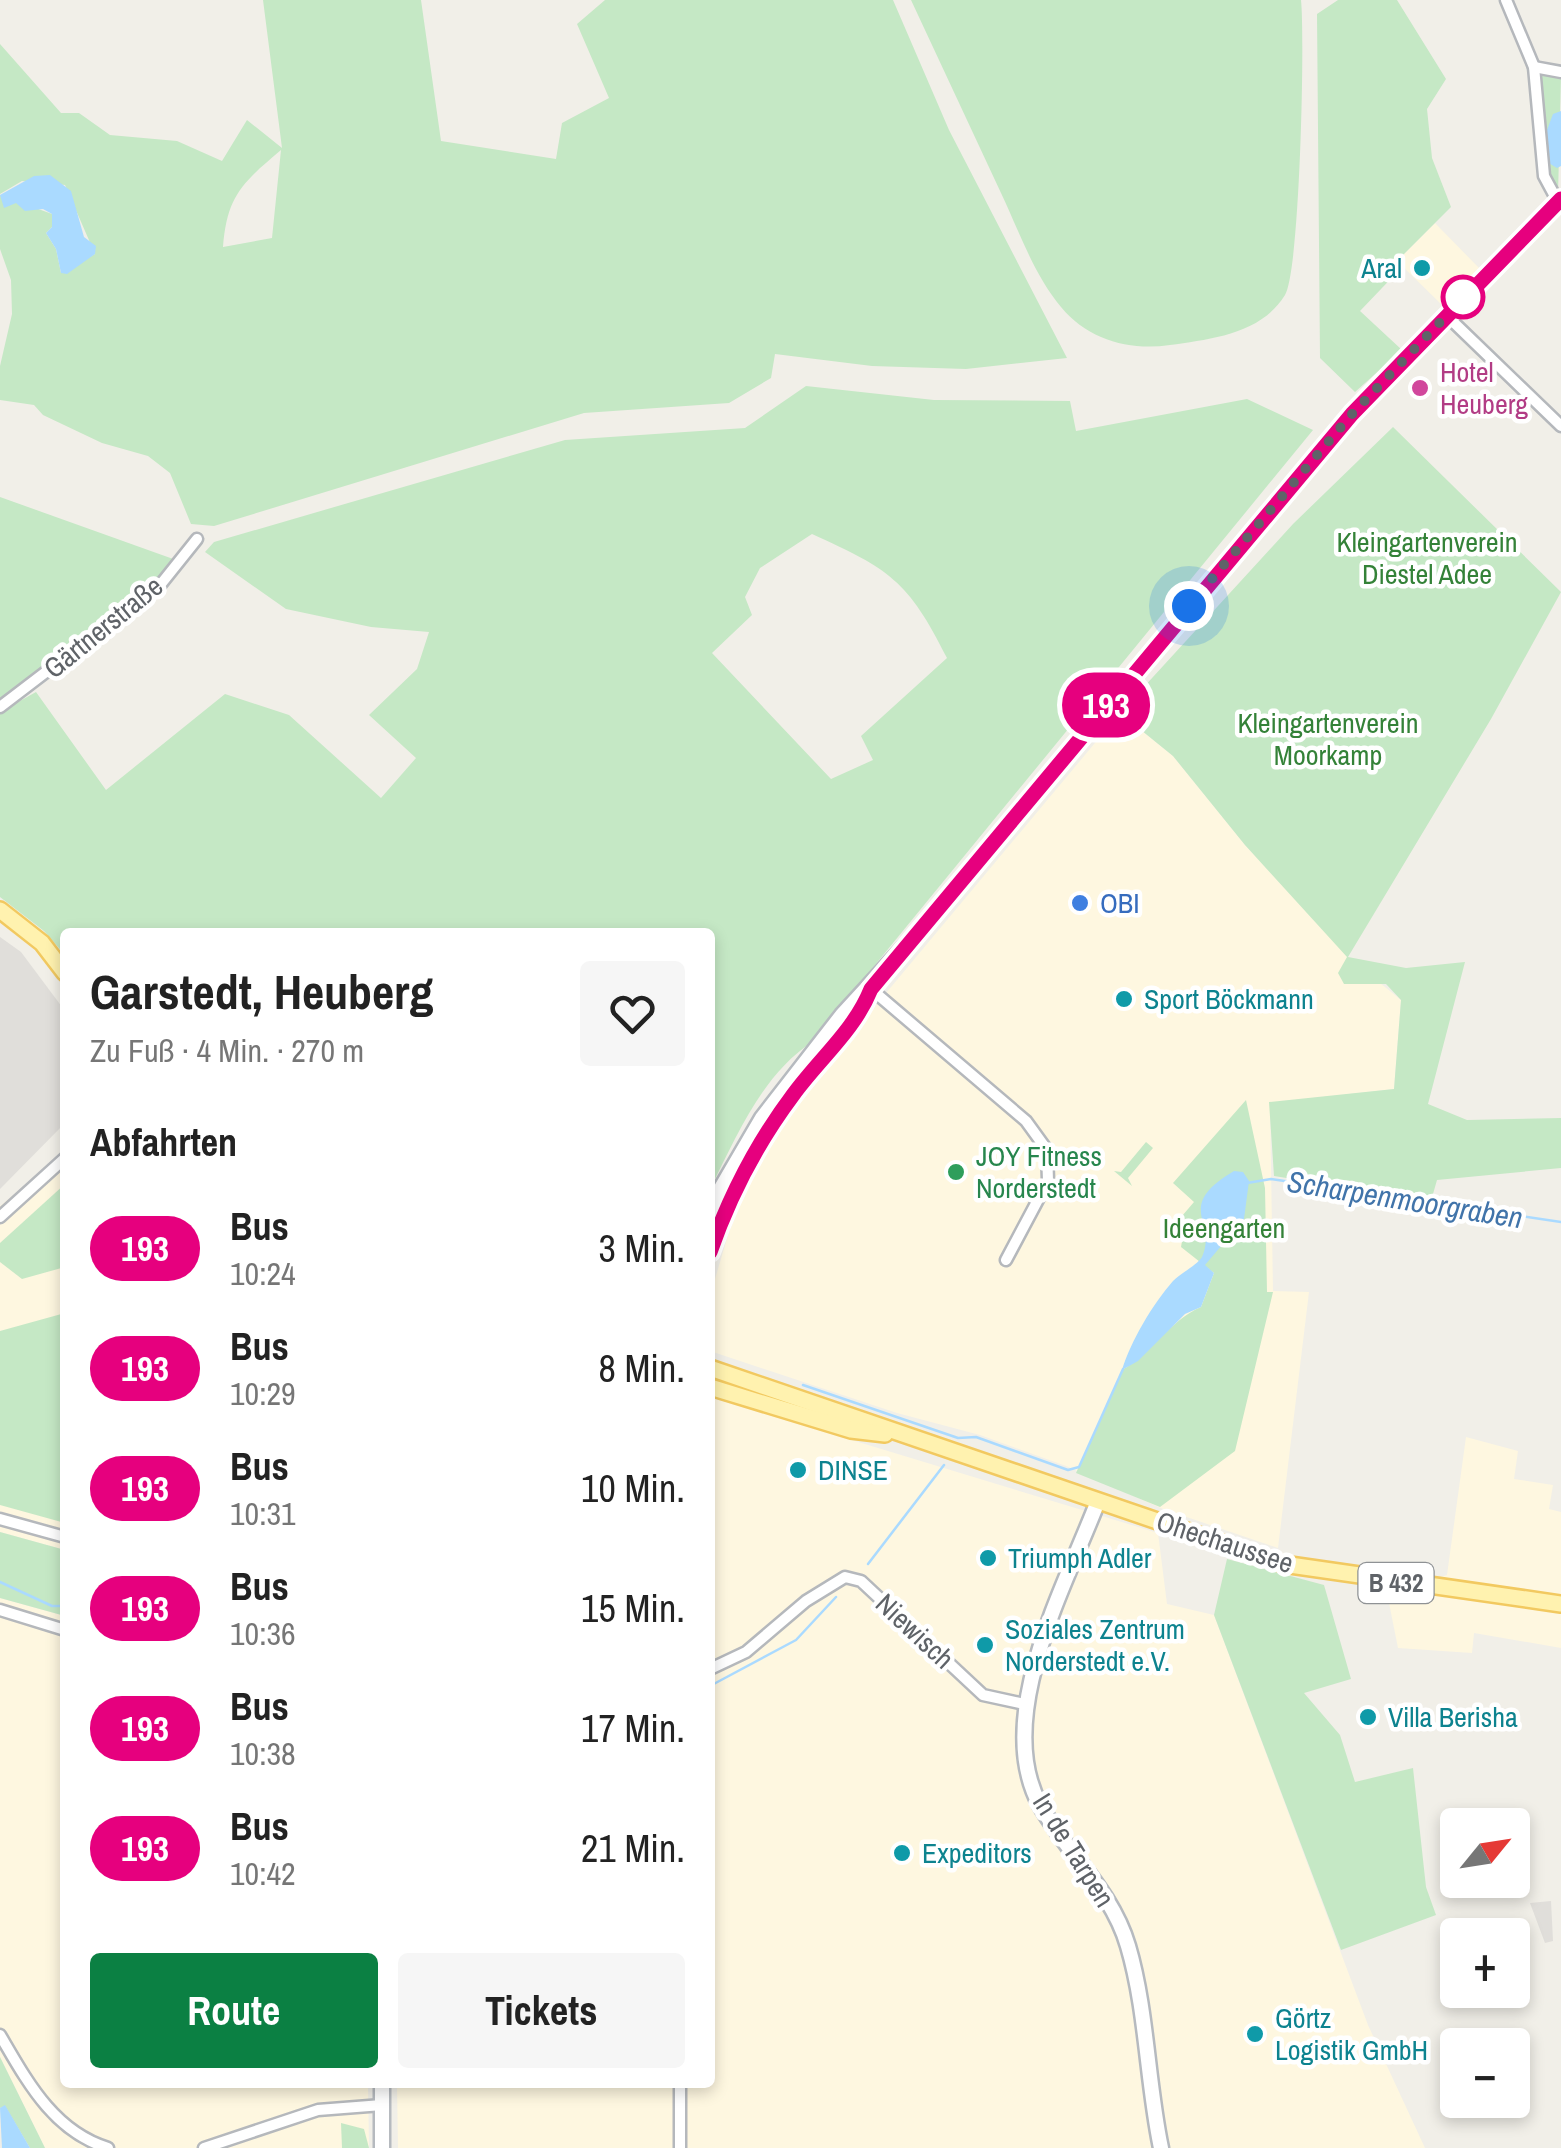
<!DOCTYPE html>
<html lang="de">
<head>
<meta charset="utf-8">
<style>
  body { margin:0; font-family:"Archivo Narrow",sans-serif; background:#f6f6f6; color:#222; height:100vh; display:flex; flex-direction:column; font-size:38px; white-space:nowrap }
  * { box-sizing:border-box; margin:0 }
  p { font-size:32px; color:#767676 }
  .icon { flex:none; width:55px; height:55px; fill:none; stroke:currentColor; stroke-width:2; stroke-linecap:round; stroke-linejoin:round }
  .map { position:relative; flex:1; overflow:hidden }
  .details { position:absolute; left:60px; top:928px; width:655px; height:1160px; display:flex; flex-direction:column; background:#fff; border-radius:10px; box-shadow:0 5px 15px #0003 }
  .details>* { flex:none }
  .badge { padding:0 20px; border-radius:32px; font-size:35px; line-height:65px }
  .needle { width:65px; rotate:60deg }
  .controls { position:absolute; left:1440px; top:1808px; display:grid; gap:20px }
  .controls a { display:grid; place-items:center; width:90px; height:90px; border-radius:10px; background:#fff; box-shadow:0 5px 15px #0003; font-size:50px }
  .you { position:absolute; width:50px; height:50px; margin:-25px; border:8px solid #fff; border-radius:50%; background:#1a73e8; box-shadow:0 0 0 15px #1a73e833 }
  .map>.badge { position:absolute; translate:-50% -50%; box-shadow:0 0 0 5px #fff }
  h2 { padding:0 30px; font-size:38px; line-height:90px }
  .round { display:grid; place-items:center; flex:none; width:105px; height:105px; border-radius:10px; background:#f6f6f6 }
  .head { display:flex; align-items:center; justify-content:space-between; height:170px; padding:0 30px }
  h1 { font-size:48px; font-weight:700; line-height:75px }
  .action { display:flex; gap:20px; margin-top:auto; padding:20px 30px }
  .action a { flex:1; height:115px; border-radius:10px; background:#0b8043; color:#fff; font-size:40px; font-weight:700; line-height:115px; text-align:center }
  .action a+a { background:#f6f6f6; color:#222 }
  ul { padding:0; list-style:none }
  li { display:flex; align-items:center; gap:30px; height:120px; padding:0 30px }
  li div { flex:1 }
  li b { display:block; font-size:38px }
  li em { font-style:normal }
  li .badge { min-width:110px; font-weight:700; text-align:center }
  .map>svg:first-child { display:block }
</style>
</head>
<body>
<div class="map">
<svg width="1561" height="2148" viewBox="0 0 1561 2148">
  <rect width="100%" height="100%" fill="#f1efe8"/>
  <!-- commercial -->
  <g fill="#fef7e0">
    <polygon points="1435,223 1482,271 1445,308 1397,261"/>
    <polygon points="1120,713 1173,756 1245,845 1348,957 1401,1000 1394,1089 1270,1103 1273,1291 1309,1292 1278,1548 1163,1509 1066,1466 980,1435 897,1413 710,1351 710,1296 728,1235 754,1170 800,1096"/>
    <polygon points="65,1152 65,1550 0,1532 0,1206"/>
    <polygon points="710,1397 1158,1533 1167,1604 1214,1615 1368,2025 1425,2148 398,2148 397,2083 710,2082"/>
    <polygon points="1466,1437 1518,1451 1514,1479 1553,1485 1549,1509 1561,1512 1561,1648 1474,1633 1472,1653 1398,1648 1387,1593 1447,1575"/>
    <polygon points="0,1598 65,1616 65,2082 368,2083 369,2148 45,2148 0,2057"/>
  </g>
  <!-- industrial -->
  <g fill="#e0deda">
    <polygon points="0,937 21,952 65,1011 65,1123 0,1189"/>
    <polygon points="1551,1901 1553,1941 1545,1943 1530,1903"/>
  </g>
  <!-- green -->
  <g fill="#c5e8c5" fill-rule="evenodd">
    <path d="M 263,0 L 421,0 L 441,141 L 556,159 L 562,123 L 609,98 L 577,24 L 605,0 L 893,0 L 949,130 L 1067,358 L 966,369 L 872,366 L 775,354 L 771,378 L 729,403 L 584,413 L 214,526 L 191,524 L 170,473 L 148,456 L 102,443 L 43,415 L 34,405 L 0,400 L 0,366 L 12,314 L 11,280 L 0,249 L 0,195 L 52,214 L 52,227 L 46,233 L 56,249 L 61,273 L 95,254 L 65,185 L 22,181 L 0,194 L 0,44 L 61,113 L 79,113 L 110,135 L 177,141 L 222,161 L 247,120 L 282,148 ZM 281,150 L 272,238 L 223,247 C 227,196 242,183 281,150 Z"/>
    <path d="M 911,0 L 1301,0 C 1305,38 1300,270 1285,295 C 1261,334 1211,339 1170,345 C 1130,351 1088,340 1061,307 C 1034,275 1019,231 1001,193 C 971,129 941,64 911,0 Z"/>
    <polygon points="1338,0 1397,0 1446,79 1427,109 1432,158 1451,207 1398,260 1403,266 1360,311 1402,350 1355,392 1320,358 1317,14"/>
    <polygon points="1536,72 1561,76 1558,195 1549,182"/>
    <path d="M 806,386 L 934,400 L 1070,401 L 1076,431 L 1247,399 L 1313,430 L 812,1042 C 761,1076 737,1136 710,1189 L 710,932 L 65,932 L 65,955 L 44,931 L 0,897 L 0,712 L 36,692 L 106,790 L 225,694 L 289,715 L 381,798 L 416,758 L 369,715 L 417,669 L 429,632 L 371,627 L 286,609 L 205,552 L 214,542 L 565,440 L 745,428 ZM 812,534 C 889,569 908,580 947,658 L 861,736 L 873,760 L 831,779 L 712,653 L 752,615 L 745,597 L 760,568 Z"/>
    <polygon points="1393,427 1561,592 1491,719 1348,957 1406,968 1465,962 1428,1104 1467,1120 1561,1118 1561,1168 1437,1180 1431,1201 1274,1176 1269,1102 1394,1089 1401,1000 1386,984 1344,984 1338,973 1347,957 1245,845 1173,756 1120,713 1293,524"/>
    <polygon points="0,497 176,560 161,578 0,701"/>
    <path d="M 1246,1100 L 1265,1188 L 1267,1292 L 1273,1292 L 1235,1451 L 1160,1507 L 1076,1473 L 1122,1370 C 1152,1353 1169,1321 1201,1307 L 1214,1273 L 1181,1247 L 1184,1230 L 1176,1223 L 1194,1202 L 1173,1183 Z"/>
    <polygon points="1146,1142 1153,1148 1128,1178 1132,1186 1114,1171 1121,1172"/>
    <polygon points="65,1184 65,1267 22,1279 0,1262 0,1243"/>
    <polygon points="65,1313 65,1523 0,1505 0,1331"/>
    <polygon points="0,1532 65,1550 65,1616 0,1598"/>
    <polygon points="1227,1559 1324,1585 1351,1679 1304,1693 1340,1735 1355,1782 1413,1768 1426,1887 1436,1915 1341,1950 1214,1615"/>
    <polygon points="0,2057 45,2148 30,2148 5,2106 0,2108"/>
    <polygon points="341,2123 364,2129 369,2148 342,2148"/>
  </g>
  <!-- water -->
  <g fill="#aadaff">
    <polygon points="1561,111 1561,166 1557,168 1547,162 1544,138 1553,114"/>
    <polygon points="50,175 71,191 84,237 96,246 95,254 67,274 61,273 56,249 46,233 52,227 52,214 43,209 25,211 16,203 4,208 0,195 34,176"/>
    <path d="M 1234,1171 L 1243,1172 L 1249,1181 L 1244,1219 L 1205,1265 L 1214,1273 L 1201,1307 L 1185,1314 L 1138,1361 L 1122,1370 C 1131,1341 1152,1305 1173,1281 C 1181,1273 1197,1265 1202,1257 C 1218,1222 1173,1207 1234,1171 Z"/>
    <polygon points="5,2105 30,2148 2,2148 0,2108"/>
  </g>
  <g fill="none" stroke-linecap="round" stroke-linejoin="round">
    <!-- stream -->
    <g stroke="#aadaff" stroke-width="2.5">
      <polyline points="1247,1183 1271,1179 1561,1222"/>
      <polyline points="803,1385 958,1438 976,1437 1068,1470 1079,1467 1123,1369"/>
      <polyline points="868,1564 944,1465"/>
      <polyline points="0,1582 52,1606 65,1606"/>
      <polyline points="710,1686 796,1640 836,1597"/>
    </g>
    <!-- street casing -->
    <g stroke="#b5b8bc" stroke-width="15">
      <g id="street">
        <polyline points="1506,0 1534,67 1544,176 1558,202"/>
        <polyline points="1534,67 1561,72"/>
        <polyline points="1446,315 1561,426"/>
        <polyline points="0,707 161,584 197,539"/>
        <polyline points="871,989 1026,1121 1047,1150 1048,1181 1006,1260"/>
        <polyline points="0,1217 65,1158"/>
        <polyline points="0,1519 65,1537"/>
        <polyline points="0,1610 65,1630"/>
        <polyline points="710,1669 746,1652 806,1601 845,1577 861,1581 983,1695 1024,1704"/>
        <path d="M 0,2035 C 27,2081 53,2131 108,2148"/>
        <polyline points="680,2082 680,2148"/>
        <polyline points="204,2148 318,2110 382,2105"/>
      </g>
    </g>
    <!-- secondary casing -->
    <g stroke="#b6babf" stroke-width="19">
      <g id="secondary">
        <polyline points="710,1207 762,1118 842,1015 931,918 1353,414 1561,199"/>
        <path d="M 710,1252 C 730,1194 757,1142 794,1094 C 819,1060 853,1034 869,994"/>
        <path d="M 1098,1501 C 1066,1585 992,1717 1040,1805 C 1067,1853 1112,1891 1128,1946 C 1147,2010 1147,2082 1161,2148"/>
        <polyline points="382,2082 382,2148"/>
      </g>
    </g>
    <!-- primary casing -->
    <g stroke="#f2c960" stroke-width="20">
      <g id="primary">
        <polyline points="0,910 42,943 65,973"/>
        <polyline points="710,1368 1283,1564 1561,1604"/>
        <polyline points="710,1387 851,1430 885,1434"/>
      </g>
    </g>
    <!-- street -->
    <use href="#street" stroke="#fff" stroke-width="10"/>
    <!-- secondary -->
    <use href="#secondary" stroke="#fff" stroke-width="14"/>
    <!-- primary -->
    <use href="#primary" stroke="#fff2af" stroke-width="15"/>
  </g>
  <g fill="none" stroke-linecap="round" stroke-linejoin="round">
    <!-- line casing -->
    <g stroke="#fff" stroke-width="22">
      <path id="line" d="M 710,1252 C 730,1195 757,1143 793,1095 C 820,1058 854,1031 871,989 L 1352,414 L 1561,199"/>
    </g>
    <!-- line -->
    <use href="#line" stroke="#e6007e" stroke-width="15"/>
    <!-- walk -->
    <polyline stroke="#5f6368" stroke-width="10" stroke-dasharray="0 18" points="1189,606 1352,414 1468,293 1463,297"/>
  </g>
  <!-- markers -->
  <g fill="#0f9aa8" stroke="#fff" stroke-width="4">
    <circle cx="1422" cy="268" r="10"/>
    <circle cx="1124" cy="999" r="10"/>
    <circle cx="798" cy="1470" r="10"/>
    <circle cx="988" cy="1558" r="10"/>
    <circle cx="985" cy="1645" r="10"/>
    <circle cx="1368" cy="1717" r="10"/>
    <circle cx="902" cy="1853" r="10"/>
    <circle cx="1255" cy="2034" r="10"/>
  </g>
  <circle fill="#fff" stroke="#e6007e" stroke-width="5" cx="1463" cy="297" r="20"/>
  <circle fill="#d1479c" stroke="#fff" stroke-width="4" cx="1420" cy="388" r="10"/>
  <circle fill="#3f7fe0" stroke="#fff" stroke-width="4" cx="1080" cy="903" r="10"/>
  <circle fill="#2e9e5b" stroke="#fff" stroke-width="4" cx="956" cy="1172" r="10"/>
  <g text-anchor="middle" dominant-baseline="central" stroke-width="9" stroke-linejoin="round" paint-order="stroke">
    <!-- shield labels -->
    <rect fill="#fff" stroke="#8f9295" stroke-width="2.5" x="1358.5" y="1563" width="75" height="40" rx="8"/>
    <g font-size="25" font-weight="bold" fill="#5f6368">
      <text x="1396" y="1583">B 432</text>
    </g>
    <!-- culture labels -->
    <g font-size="28" fill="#0d838f" stroke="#fff" text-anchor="start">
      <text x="1402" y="268" text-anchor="end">Aral</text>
      <text x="1144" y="999">Sport Böckmann</text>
      <text x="818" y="1470">DINSE</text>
      <text x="1008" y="1558">Triumph Adler</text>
      <text x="1005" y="1629">Soziales Zentrum<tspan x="1005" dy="32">Norderstedt e.V.</tspan></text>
      <text x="1388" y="1717">Villa Berisha</text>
      <text x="922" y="1853">Expeditors</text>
      <text x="1275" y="2018">Görtz<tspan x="1275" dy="32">Logistik GmbH</tspan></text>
    </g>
    <!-- hotel labels -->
    <g font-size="28" fill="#b23c85" stroke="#fff" text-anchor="start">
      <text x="1440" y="372">Hotel<tspan x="1440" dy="32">Heuberg</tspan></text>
    </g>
    <!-- park labels -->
    <g font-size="28" fill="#348238" stroke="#fff">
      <text x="1427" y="542">Kleingartenverein<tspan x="1427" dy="32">Diestel Adee</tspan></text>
      <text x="1328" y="723">Kleingartenverein<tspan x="1328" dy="32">Moorkamp</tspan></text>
      <text x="1224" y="1228">Ideengarten</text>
    </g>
    <!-- street labels -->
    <g font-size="28" fill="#5f6368" stroke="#fff">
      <text transform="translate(103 627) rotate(-39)">Gärtnerstraße</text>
      <text transform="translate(1225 1542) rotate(18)">Ohechaussee</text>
      <text transform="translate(915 1631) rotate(43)">Niewisch</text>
      <text transform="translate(1074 1850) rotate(58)">In de Tarpen</text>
    </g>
    <!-- shop labels -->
    <g font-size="28" fill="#366cbe" stroke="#fff" text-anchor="start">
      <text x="1100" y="903">OBI</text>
    </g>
    <!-- leisure labels -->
    <g font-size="28" fill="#27864d" stroke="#fff" text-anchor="start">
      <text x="976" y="1156">JOY Fitness<tspan x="976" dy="32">Norderstedt</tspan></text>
    </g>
    <!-- water labels -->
    <g font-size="30" font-style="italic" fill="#4174aa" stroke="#fff">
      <text transform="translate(1405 1199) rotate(9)">Scharpenmoorgraben</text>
    </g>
  </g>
</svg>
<div class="controls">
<a><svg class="needle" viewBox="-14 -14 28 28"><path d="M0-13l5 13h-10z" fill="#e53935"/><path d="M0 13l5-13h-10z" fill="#767676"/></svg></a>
<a>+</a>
<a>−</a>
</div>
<div class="you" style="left:1189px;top:606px"></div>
<b class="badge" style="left:1106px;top:705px;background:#e6007e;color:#fff">193</b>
<section class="details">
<div class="head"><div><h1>Garstedt, Heuberg</h1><p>Zu Fuß · 4 Min. · 270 m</p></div><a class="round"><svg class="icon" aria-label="heart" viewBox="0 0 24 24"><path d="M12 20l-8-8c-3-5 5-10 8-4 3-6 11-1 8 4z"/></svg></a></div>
<h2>Abfahrten</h2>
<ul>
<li><span class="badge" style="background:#e6007e;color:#fff">193</span><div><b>Bus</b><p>10:24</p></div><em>3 Min.</em></li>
<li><span class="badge" style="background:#e6007e;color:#fff">193</span><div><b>Bus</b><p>10:29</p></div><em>8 Min.</em></li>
<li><span class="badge" style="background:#e6007e;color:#fff">193</span><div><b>Bus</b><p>10:31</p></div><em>10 Min.</em></li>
<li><span class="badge" style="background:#e6007e;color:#fff">193</span><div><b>Bus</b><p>10:36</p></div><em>15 Min.</em></li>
<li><span class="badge" style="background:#e6007e;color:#fff">193</span><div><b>Bus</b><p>10:38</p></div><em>17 Min.</em></li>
<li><span class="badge" style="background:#e6007e;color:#fff">193</span><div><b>Bus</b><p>10:42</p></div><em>21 Min.</em></li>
</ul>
<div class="action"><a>Route</a><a>Tickets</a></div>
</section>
</div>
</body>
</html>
